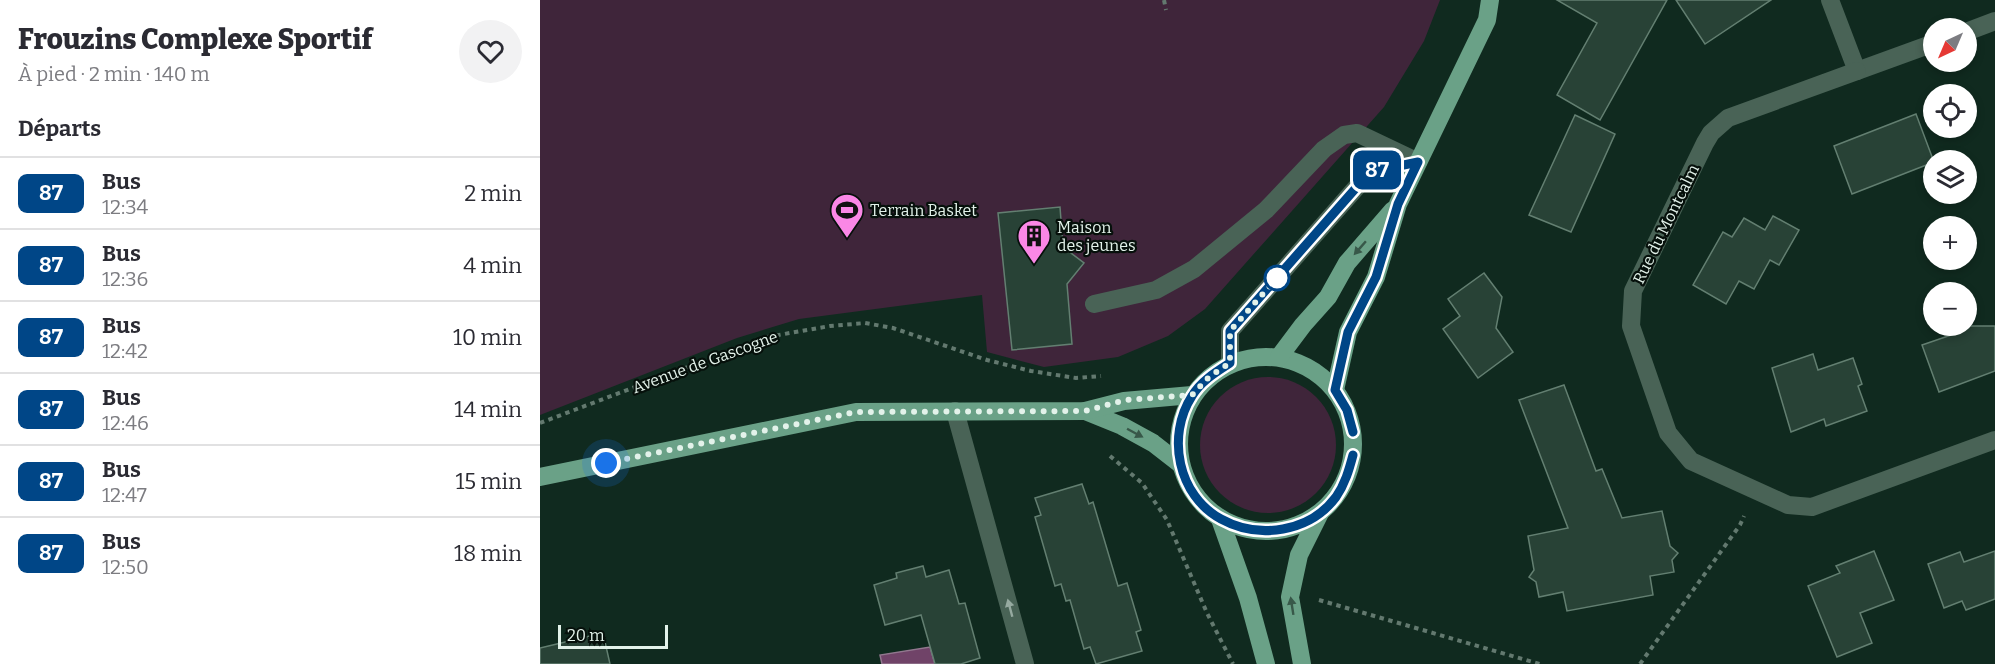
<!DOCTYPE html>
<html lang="fr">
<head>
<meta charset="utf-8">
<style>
  body { margin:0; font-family:Bitter,serif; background:#f2f2f3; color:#2b2b33; height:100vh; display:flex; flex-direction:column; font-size:22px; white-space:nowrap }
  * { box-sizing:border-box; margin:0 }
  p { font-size:20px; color:#7c7c81 }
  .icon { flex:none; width:33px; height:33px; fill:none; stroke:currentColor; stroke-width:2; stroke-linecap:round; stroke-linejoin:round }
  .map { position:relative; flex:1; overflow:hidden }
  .sheet { display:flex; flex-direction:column; background:#fff; width:540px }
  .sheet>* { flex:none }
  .badge { padding:0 12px; border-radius:9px; font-size:21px; line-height:39px }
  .needle { width:39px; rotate:224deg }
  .buttons { position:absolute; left:1383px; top:18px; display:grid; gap:12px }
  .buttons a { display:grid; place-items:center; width:54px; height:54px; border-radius:50%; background:#fff; box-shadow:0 3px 9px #0003; font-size:30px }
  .scale { position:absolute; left:18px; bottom:15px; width:110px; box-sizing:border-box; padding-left:6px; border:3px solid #e3f2ea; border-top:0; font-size:16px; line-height:21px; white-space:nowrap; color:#e3f2ea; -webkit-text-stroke:4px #06100b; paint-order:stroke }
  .you { position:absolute; width:30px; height:30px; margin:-15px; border:4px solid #fff; border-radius:50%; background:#1a73e8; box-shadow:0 0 0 9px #1a73e833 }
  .map>.badge { position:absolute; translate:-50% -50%; box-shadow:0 0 0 3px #fff }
  h2 { padding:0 18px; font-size:22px; line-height:54px }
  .round { display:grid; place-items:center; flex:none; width:63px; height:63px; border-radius:32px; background:#f2f2f3 }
  .overview { display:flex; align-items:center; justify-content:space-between; height:102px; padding:0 18px }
  h1 { font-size:28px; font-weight:800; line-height:45px }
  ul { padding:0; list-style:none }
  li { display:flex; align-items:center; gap:18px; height:72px; padding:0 18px; border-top:2px solid #e1e1e2 }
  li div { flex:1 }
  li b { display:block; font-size:22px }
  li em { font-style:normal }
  li .badge { min-width:66px; font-weight:700; text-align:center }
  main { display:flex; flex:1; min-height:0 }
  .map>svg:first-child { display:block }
</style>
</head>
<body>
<main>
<section class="sheet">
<div class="overview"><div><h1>Frouzins Complexe Sportif</h1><p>À pied · 2 min · 140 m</p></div><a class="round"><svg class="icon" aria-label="heart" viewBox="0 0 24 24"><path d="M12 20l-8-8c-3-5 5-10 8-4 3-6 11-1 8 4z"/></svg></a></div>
<h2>Départs</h2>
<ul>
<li><span class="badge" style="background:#004687;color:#fff">87</span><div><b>Bus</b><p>12:34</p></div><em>2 min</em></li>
<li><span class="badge" style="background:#004687;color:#fff">87</span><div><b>Bus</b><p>12:36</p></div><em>4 min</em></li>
<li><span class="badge" style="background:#004687;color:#fff">87</span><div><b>Bus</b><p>12:42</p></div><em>10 min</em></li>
<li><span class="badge" style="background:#004687;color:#fff">87</span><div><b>Bus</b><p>12:46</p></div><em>14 min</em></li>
<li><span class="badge" style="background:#004687;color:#fff">87</span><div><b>Bus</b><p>12:47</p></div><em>15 min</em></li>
<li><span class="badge" style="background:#004687;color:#fff">87</span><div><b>Bus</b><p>12:50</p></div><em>18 min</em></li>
</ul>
</section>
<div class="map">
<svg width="1455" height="664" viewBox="0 0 1455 664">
  <rect width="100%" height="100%" fill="#102a1f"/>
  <!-- green -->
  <g fill="#3f253a">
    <polygon points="0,0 900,0 884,41 844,107 665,309 628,336 578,357 504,367 447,352 442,295 259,319 197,338 0,415"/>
    <circle cx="728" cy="445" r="68"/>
  </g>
  <!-- water -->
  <polygon fill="#704368" stroke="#92788f" stroke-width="1.5" points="390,647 395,664 342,664 340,655"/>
  <!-- building -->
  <g fill="#284236" stroke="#637f71" stroke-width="1.5">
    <polygon points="1017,0 1127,0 1060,120 1017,95 1057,23"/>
    <polygon points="1136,0 1231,0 1165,44"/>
    <polygon points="1376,114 1394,162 1312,194 1294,146"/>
    <polygon points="1035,115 1075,134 1031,232 989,215"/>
    <polygon points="520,207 523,247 544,263 527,284 532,344 472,350 458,213"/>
    <polygon points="1233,216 1259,230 1239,265 1230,260 1214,289 1199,281 1186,304 1153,285 1183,232 1192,237 1204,218 1225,230"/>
    <polygon points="944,273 962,297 956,328 973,352 938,378 903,329 920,316 908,299"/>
    <polygon points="1414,326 1455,326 1455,371 1399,392 1382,345 1417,333"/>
    <polygon points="1273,354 1278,370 1313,358 1322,384 1318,386 1327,411 1286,426 1284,419 1251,432 1232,368"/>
    <polygon points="1024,385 1056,471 1062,469 1082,518 1122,511 1130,546 1138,553 1132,560 1134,572 1110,576 1113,595 1027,611 1023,592 999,597 996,582 989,577 994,570 988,536 1028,528 979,400"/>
    <polygon points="542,484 549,504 553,502 578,586 587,583 601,630 596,632 602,651 556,664 550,647 544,649 530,600 526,601 521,584 515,586 495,517 501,515 495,498"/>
    <polygon points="1334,551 1354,600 1320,613 1332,643 1297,657 1268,586 1300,573 1296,566"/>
    <polygon points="1455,551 1455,599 1426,610 1422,601 1404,608 1388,564 1420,552 1424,562"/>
    <polygon points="383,566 386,577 409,570 419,604 425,603 440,658 421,664 395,664 381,615 345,625 334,585 357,578 356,573"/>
    <polygon points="63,633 70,664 0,664 0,648"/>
  </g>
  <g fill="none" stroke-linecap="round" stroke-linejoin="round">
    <!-- path -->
    <g stroke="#63796f" stroke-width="4" stroke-dasharray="4.5 4.5" stroke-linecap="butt">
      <polyline points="624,0 626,10"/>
      <polyline points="0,423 227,337 290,326 325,323 353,328 447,360 491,371 536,378 561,376"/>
      <polyline points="570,456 602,483 627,520 667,613 693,664"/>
      <polyline points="779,600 1000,664"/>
      <polyline points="1100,664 1200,525 1204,516"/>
    </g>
    <!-- minor -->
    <g stroke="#496356" stroke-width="18">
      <polyline points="1290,0 1317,71 1394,43"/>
      <polyline points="1426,32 1455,21"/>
      <polyline points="1317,71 1188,118 1171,133 1165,143 1093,291 1091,326 1128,433 1151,461 1248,505 1272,507 1455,440"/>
      <polyline points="554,304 616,290 654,269 726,210 784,149 804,135 817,133 878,162"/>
      <polyline points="690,363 690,331 830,172 878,162"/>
      <polyline points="415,411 485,664"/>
    </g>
    <!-- major -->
    <g stroke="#6aa187" stroke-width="18">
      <circle cx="726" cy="444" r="87"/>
      <polyline points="739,357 763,325 788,297 807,263 853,210"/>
      <polyline points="795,390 808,332 836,277 858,204 947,20 950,0"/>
      <polyline points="545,411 582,426 613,443 640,464"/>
      <polyline points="0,477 316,412 545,411 584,401 652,395"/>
      <polyline points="680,519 708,598 726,664"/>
      <polyline points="762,664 750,597 759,555 780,513"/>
    </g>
  </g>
  <!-- one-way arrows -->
  <defs><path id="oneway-solid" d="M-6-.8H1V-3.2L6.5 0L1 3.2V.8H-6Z" transform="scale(1.5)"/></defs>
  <g fill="#385849">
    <use href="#oneway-solid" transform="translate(820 248) rotate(131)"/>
    <use href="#oneway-solid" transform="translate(595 433) rotate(28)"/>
    <use href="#oneway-solid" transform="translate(752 606) rotate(-99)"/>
  </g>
  <use fill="#96aaa0" href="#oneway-solid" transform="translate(470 608) rotate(-105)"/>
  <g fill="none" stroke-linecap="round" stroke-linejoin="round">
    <!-- line casing -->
    <g stroke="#fff" stroke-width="14">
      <path id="line" d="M 813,432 L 807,410 L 795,390 L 808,332 L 836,277 L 858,204 L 878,162 L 830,172 L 690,331 L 690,363 C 676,372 661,381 652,396 C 626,436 638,496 681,519 C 719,540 770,532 796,497 C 805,484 809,470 813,455"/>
    </g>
    <!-- line -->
    <use href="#line" stroke="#004687" stroke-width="9"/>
    <!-- walk -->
    <polyline stroke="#e3f2ea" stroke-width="6" stroke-dasharray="0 10.8" points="66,463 316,412 545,411 585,400 652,395 669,377 690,363 690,331 737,278"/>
  </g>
  <!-- icons -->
  <defs>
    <g id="stadium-pin" transform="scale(1.725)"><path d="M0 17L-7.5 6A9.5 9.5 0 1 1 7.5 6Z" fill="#fa87e6" stroke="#06100b"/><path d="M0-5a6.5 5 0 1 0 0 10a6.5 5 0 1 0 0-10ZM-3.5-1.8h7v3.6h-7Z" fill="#111"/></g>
    <g id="building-pin" transform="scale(1.725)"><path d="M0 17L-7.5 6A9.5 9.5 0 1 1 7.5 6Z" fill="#fa87e6" stroke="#06100b"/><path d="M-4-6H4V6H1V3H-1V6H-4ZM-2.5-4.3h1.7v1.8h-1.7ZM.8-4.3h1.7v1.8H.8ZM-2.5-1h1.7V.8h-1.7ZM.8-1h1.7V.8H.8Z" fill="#111"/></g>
  </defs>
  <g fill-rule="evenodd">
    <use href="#stadium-pin" x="307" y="210"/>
    <use href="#building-pin" x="494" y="236"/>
  </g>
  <!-- markers -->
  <circle fill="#fff" stroke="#004687" stroke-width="3" cx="737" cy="278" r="12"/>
  <g text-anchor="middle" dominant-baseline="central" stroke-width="4.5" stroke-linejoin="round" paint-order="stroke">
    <!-- poi labels -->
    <g font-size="16" fill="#e3f2ea" stroke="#06100b" text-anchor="start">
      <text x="330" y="210">Terrain Basket</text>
      <text x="517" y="227">Maison<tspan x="517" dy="18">des jeunes</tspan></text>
    </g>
    <!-- street labels -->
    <g font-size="16" fill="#e3f2ea" stroke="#06100b">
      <text transform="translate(1126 224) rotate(-64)">Rue du Montcalm</text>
      <text transform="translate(165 362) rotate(-20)">Avenue de Gascogne</text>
    </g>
  </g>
</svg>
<div class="buttons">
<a><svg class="needle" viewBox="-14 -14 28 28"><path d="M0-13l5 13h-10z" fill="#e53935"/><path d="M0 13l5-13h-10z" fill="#7c7c81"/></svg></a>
<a><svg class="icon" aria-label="locate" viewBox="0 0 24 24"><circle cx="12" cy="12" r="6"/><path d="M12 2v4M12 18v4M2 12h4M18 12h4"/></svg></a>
<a><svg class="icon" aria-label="layers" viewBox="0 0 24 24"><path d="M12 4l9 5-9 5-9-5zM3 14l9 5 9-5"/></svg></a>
<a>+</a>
<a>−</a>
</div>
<div class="scale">20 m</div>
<div class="you" style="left:66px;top:463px"></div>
<b class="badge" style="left:837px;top:170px;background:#004687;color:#fff">87</b>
</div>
</main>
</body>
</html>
